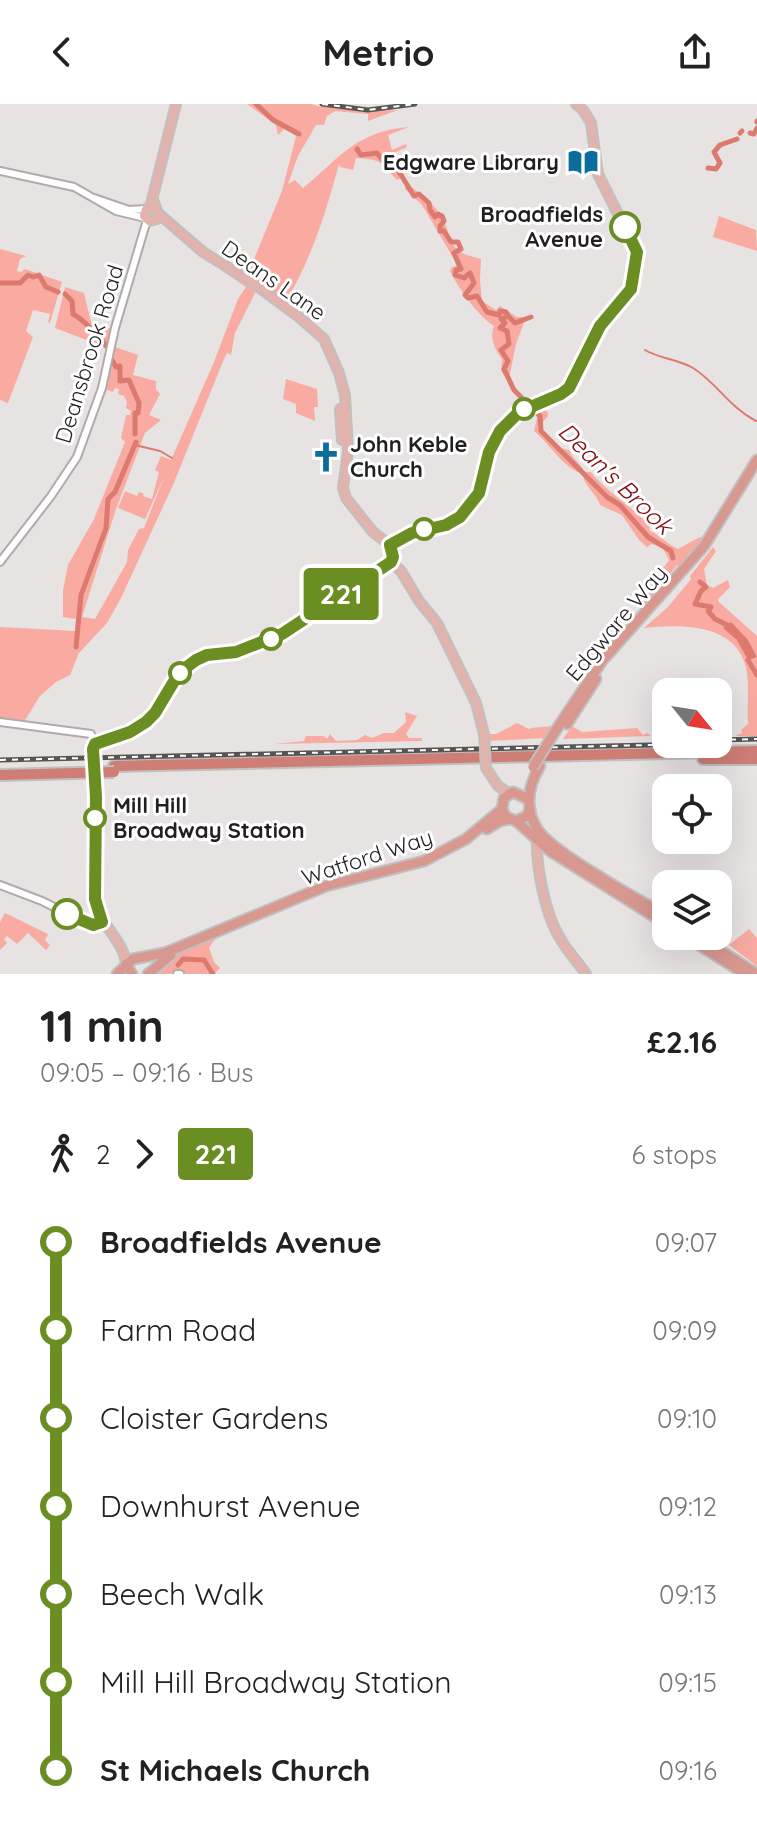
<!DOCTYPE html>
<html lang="en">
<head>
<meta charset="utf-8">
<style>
  body { margin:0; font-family:Quicksand,sans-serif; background:#f6f6f6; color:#222; height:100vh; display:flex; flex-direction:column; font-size:30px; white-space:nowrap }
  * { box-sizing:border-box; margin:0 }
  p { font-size:26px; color:#767676 }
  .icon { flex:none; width:44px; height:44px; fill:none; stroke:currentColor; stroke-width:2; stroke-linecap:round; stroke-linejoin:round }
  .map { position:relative; height:870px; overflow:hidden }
  .details { display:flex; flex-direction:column; background:#fff; flex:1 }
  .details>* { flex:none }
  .badge { padding:0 16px; border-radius:6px; font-size:28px; line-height:52px }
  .needle { width:52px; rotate:120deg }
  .fabs { position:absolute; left:652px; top:574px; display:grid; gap:16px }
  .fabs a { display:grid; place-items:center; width:80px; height:80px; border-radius:16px; background:#fff; box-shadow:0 8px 32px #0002; font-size:40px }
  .map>.badge { position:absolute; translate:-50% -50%; box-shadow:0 0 0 4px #fff }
  .legs { display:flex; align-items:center; gap:12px; height:88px; padding:0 40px; font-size:26px }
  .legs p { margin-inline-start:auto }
  .headline { display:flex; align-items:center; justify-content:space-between; height:136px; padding:0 40px }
  h1 { font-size:44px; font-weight:700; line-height:60px }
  ul { padding:0 40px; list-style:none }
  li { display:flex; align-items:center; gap:28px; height:88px; font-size:30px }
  li i { display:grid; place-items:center; width:12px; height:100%; margin:0 10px; background:currentColor }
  li i::after { content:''; width:20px; height:20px; margin:-10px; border:6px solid; border-radius:50%; background:#fff }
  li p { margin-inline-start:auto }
  li:first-child i { background:linear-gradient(#0000 50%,currentColor 0) }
  li:last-child i { background:linear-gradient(currentColor 50%,#0000 0) }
  header { display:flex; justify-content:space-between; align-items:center; height:104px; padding:0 40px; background:#fff; font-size:36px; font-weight:700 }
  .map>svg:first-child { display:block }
</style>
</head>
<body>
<header><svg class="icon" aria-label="back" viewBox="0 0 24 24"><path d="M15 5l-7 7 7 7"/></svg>Metrio<svg class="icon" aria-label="share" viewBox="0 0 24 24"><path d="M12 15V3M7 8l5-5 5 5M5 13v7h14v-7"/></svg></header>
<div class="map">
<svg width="757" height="870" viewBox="0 0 757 870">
  <rect width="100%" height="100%" fill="#e7e3e2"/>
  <!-- green -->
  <g fill="#f9aba1">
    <path d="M 247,0 L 311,0 L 321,3 L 323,0 L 329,0 L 328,3 L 361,7 L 398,6 L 368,17 L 368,10 L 335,7 L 327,12 L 324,21 L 316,21 L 298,52 L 288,80 L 295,76 L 303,84 C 340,54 356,27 409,23 L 388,31 L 392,46 L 406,40 L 407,43 L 392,50 L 393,57 L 404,64 L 400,67 L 401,74 L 397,76 C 379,57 384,56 356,54 L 353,66 L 340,63 L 339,60 C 326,108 312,154 286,197 L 228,160 L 240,162 L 247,168 L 250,165 L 282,87 L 296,32 L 284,25 L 278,31 L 276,21 Z"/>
    <path d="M 405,80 C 419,86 436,102 443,115 C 450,128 448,140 462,149 C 468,152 475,153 481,155 L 480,176 L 482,197 L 496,206 L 500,202 L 517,213 L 526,213 L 516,240 L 510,270 L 506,274 L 501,267 L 502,255 C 495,245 489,235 494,222 C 479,213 458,184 450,167 L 452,163 L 456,162 L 455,157 L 422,101 L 405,85 Z"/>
    <polygon points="719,112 756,126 757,147 713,133"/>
    <polygon points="0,145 26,152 20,155 17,167 21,168 25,165 62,178 50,219 48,218 50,210 33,206 26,227 33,233 8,299 0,296"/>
    <polygon points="222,164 257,185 235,229 231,251 227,249 224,255 173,381 121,494 107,519 79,549 70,571 56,578 40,592 22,621 0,619 0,523 75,527 76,515 63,513 63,486 68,461 94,415 125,338 121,334 126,311 130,311 131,307 126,304 127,298 124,292 118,290 119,285 115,284 113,288 102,284 112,242 138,251 133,271 156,277 156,285 160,290 149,311 161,316 145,329 116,405 82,513 95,515 127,458 128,446 139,425 144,424 164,373 145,415 118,404 125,387 137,392 139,388 144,390 143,392 152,395 159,368 155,366 161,352 171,356 214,258 238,195 246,183 221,166"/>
    <polygon points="65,183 84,189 91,218 112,225 107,244 55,224"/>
    <polygon points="286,275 317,285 318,303 314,303 315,317 296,309 296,300 283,295"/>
    <path d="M 540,303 L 548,308 L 548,312 L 541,320 L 541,324 L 560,344 L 569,346 C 572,354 579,358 583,365 L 580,369 C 560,360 550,340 534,327 L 537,314 L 533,305 Z"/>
    <path d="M 586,368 L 591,368 C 608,390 632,401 649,422 L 650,427 C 661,432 667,440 678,445 L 700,433 L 703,434 L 680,463 L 677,461 L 641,506 C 643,493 654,483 655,467 L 665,462 L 669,456 L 663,444 L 652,440 L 647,443 L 639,436 L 622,411 L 600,401 C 596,389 586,384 583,372 Z"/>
    <path d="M 713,443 L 716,447 L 704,465 L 707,481 L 713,484 L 728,476 L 730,483 L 718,495 L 719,498 L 757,532 L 757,632 L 735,632 L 742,629 L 741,626 L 748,620 C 747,603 749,585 747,569 C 740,519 682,520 644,524 L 668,503 L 691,475 L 690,472 Z"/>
    <polygon points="405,608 417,612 406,630 409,634 422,634 422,637 274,640 304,637 306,632 324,632 327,635 330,630 336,637 357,636 365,631 372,634 384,629 394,629 406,618"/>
    <path d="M 517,619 L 529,625 C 538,622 546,624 555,621 L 546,634 L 489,637 L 488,630 L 496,630 Z"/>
    <polygon points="572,622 582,628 637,624 643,631 647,629 651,632 563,635"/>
    <polygon points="5,809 48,830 45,836 50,841 46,846 28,829 17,840 7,832 4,835 7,839 0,846 0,818"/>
    <polygon points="749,825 757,834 757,862 729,841"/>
    <polygon points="217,832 209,844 214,858 220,864 214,870 154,870 171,851"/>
  </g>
  <!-- water -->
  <polygon fill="#dc7a6f" points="731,518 748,536 757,553 748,556 737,536 723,524"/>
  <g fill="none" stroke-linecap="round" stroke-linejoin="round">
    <!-- stream -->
    <g stroke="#dc7a6f" stroke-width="2">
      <path d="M 645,246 C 660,255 678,255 693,264 C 717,279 729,303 756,317"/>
      <polyline points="135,341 160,347 172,354"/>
    </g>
    <!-- river -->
    <g stroke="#dc7a6f" stroke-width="5">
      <polyline points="256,0 273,16 299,30"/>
      <polyline points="757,17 757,18"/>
      <polyline points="740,29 742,27"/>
      <polyline points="750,29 754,30 757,24"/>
      <polyline points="357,45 361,51 377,49 384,58 390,53 414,92 419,90 429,99 430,106 435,113 438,110 442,112 444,117 440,122 440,127 444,127 451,138 458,138 461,145 454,149 461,165 456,166 455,171 464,174 470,169 474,179 465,191 468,194 477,192 487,208 499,211 500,207 506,208 508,212 501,215 505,219 500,224 507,227 509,240 501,246 508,257 504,265 514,286 540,312 541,327 607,393 620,401 648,433 671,447 673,454"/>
      <polyline points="708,64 716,65 720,59 714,48 720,41 737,35"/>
      <polyline points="0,179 20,179 28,171 33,173 39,171 46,183 58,188"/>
      <path d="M 65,190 L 72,197 L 73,210 C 82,215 101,233 106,242"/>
      <polyline points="508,212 515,219 531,213"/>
      <polyline points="112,256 116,263 120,262 120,277 129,276 139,299 138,309 135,309 135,330"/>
      <polyline points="700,478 706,483 701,487 695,500 711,503 708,507 715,515 727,521"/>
      <polyline points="76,543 81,491 106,424 108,395 115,388 136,338"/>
      <polyline points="748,556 757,571"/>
      <polyline points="178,861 183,855 204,856 213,870"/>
    </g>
    <!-- tertiary casing -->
    <g stroke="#b0abaa" stroke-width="10">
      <g id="tertiary">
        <polyline points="0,67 74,83 116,107 145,114"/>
        <polyline points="94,94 129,106 146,105"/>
        <polyline points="0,458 51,392 77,353 102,284 115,224 147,116"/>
        <polyline points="0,618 91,630 95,640"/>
        <polyline points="0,781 42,797 88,820 96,821 102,818"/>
        <polyline points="177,870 180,870"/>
      </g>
    </g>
    <!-- primary casing -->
    <g stroke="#c1c0c0" stroke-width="12">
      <g id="primary">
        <polyline points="153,96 158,109 203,148 253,179 299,213 324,235 339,269 345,291 348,347 343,384 346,394 373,428 390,441 393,453 391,458"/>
        <polyline points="151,100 176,0"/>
        <polyline points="155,104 146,105 144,112 149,117 157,115"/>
        <polyline points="340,305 342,336"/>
        <path d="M 390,441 C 400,435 411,428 423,425 C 438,422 451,422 463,411 C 491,385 481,334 511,313 C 527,302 549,298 566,287 L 600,222 L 631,185 L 637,148 L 598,70 L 591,19 L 583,6 L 576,0"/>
        <polyline points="391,458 401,467 419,497 437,519 476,599 484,630"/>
        <polyline points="95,640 112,636 146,618 155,609 179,569 196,556 207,551 236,548 282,530 391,458"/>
        <path d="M 95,640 L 93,645 L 95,795 C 99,821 124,836 126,860"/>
        <polyline points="486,664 498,682 510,690"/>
        <path d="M 537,737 C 536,764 546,812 560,834 C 567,847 578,858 586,870"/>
      </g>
    </g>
    <!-- trunk casing -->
    <g stroke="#c1c0c0" stroke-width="13">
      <g id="trunk">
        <polyline points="567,620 596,575"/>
        <polyline points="556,626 602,557 704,442 757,356"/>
        <path d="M 540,662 C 528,682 524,705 538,726 C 553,749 638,795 666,812"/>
        <polyline points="528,695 513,688 504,694 502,705 506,713 516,717 527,712 530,705"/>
        <polyline points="516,717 550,747 666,820"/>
        <polyline points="487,725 500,717 509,715"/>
        <polyline points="685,832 745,870"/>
        <polyline points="697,832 757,870"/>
        <polyline points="126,860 132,870"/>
        <polyline points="117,870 133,855 165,849 326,782 424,757 466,735 502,705"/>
        <polyline points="148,870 171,851"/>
      </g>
    </g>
    <!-- motorway casing -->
    <g stroke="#c1c0c0" stroke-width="14">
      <g id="motorway">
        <polyline points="703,655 757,655"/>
        <polyline points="114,662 757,647"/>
      </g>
    </g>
    <!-- tertiary -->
    <use href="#tertiary" stroke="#fff" stroke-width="6"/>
    <!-- primary -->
    <use href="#primary" stroke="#e2b2ac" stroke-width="8"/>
    <!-- trunk -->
    <use href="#trunk" stroke="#d89890" stroke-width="9"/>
    <!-- motorway -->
    <use href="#motorway" stroke="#ce7e75" stroke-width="10"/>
    <!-- rail casing -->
    <g stroke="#575454" stroke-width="5">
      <g id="rail">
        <polyline points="322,0 368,6 415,0"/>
        <polyline points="718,636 757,635"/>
        <polyline points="0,656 694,640"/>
      </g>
    </g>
    <!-- rail -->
    <use href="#rail" stroke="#fff" stroke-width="2" stroke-dasharray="6" stroke-linecap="butt"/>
    <!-- primary-bridge casing -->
    <g stroke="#c1c0c0" stroke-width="12" stroke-linecap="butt">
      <polyline id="primary-bridge" points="484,630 486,664"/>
    </g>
    <!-- trunk-bridge casing -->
    <g stroke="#c1c0c0" stroke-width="13" stroke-linecap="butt">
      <polyline id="trunk-bridge" points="533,663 556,626"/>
    </g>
    <!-- motorway-bridge casing -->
    <g stroke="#c1c0c0" stroke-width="14" stroke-linecap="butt">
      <polyline id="motorway-bridge" points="0,671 114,668"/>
    </g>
    <!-- primary-bridge -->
    <use href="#primary-bridge" stroke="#e2b2ac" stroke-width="8"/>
    <!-- trunk-bridge -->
    <use href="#trunk-bridge" stroke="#d89890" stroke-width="9"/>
    <!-- motorway-bridge -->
    <use href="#motorway-bridge" stroke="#ce7e75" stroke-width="10"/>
  </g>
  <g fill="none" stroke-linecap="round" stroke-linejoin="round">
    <!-- line-1 casing -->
    <g stroke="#fff" stroke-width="18">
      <polyline id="line-1" points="67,810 93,821 102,818 95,795 96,693 93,645 95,640 130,628 146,618 155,609 179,569 196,556 207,551 236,548 282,530 391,458 393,453 390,441 412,429 446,421 460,413 479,389 489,348 500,327 519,308 561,290 569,284 600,222 631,185 637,148 625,123"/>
    </g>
    <!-- line-1 -->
    <use href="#line-1" stroke="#6b8e23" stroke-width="12"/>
  </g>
  <!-- icons -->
  <defs>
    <g id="library-bare" transform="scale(2.4)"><path d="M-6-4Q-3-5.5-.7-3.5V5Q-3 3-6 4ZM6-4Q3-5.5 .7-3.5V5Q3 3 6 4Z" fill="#0b6d9b" stroke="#fff" stroke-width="2.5" paint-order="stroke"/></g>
    <g id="church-bare" transform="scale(2.4)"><path d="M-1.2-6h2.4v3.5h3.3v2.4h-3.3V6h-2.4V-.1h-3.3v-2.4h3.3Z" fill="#0b6d9b" stroke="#fff" stroke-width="2.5" paint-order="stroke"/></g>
  </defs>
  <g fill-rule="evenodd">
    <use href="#library-bare" x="583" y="58"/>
    <use href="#church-bare" x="326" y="353"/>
  </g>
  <!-- markers -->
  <g fill="#fff" stroke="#6b8e23" stroke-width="4">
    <circle cx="625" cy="123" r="14"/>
    <circle cx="524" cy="305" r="10"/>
    <circle cx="424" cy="425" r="10"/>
    <circle cx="271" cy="535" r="10"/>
    <circle cx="180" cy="569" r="10"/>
    <circle cx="95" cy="714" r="10"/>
    <circle cx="67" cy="810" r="14"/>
  </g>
  <g text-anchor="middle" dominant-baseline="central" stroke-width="6" stroke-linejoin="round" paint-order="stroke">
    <!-- poi labels -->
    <g font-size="22" font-weight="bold" fill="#211f1f" stroke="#fff" text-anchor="end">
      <text x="559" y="58">Edgware Library</text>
      <text x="350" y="340" text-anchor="start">John Keble<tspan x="350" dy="25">Church</tspan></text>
    </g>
    <!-- stop labels -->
    <g font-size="22" font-weight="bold" fill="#211f1f" stroke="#fff" text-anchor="end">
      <text x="603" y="110">Broadfields<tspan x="603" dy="25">Avenue</tspan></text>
      <text x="113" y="701" text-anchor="start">Mill Hill<tspan x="113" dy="25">Broadway Station</tspan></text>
    </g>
    <!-- street labels -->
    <g font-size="22" fill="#211f1f" stroke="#fff">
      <text transform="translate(274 176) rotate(35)">Deans Lane</text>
      <text transform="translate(89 250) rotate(-73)">Deansbrook Road</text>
      <text transform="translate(616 519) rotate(-50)">Edgware Way</text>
      <text transform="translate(367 753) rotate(-18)">Watford Way</text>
    </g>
    <!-- water labels -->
    <g font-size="24" font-style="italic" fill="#84070c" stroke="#fff">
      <text transform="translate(616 374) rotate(44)">Dean's Brook</text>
    </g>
  </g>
</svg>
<div class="fabs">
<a><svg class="needle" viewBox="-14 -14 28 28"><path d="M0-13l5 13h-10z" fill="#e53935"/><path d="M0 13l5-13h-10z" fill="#767676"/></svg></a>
<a><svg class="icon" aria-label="locate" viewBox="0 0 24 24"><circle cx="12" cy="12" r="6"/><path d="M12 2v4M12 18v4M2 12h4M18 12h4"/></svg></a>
<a><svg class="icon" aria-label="layers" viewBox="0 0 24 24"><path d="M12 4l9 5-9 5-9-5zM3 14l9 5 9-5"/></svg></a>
</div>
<b class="badge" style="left:341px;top:490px;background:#6b8e23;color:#fff">221</b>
</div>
<section class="details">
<div class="headline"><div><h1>11 min</h1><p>09:05 – 09:16 · Bus</p></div><b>£2.16</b></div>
<div class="legs"><svg class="icon" aria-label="walk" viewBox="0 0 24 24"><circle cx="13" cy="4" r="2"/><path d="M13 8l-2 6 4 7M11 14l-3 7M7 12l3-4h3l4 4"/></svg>2<svg class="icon" aria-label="forward" viewBox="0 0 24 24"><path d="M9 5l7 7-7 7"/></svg><b class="badge" style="background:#6b8e23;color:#fff">221</b><p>6 stops</p></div>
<ul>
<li><i style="color:#6b8e23"></i><b>Broadfields Avenue</b><p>09:07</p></li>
<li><i style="color:#6b8e23"></i><span>Farm Road</span><p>09:09</p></li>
<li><i style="color:#6b8e23"></i><span>Cloister Gardens</span><p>09:10</p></li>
<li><i style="color:#6b8e23"></i><span>Downhurst Avenue</span><p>09:12</p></li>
<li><i style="color:#6b8e23"></i><span>Beech Walk</span><p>09:13</p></li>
<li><i style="color:#6b8e23"></i><span>Mill Hill Broadway Station</span><p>09:15</p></li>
<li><i style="color:#6b8e23"></i><b>St Michaels Church</b><p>09:16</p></li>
</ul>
</section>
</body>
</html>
